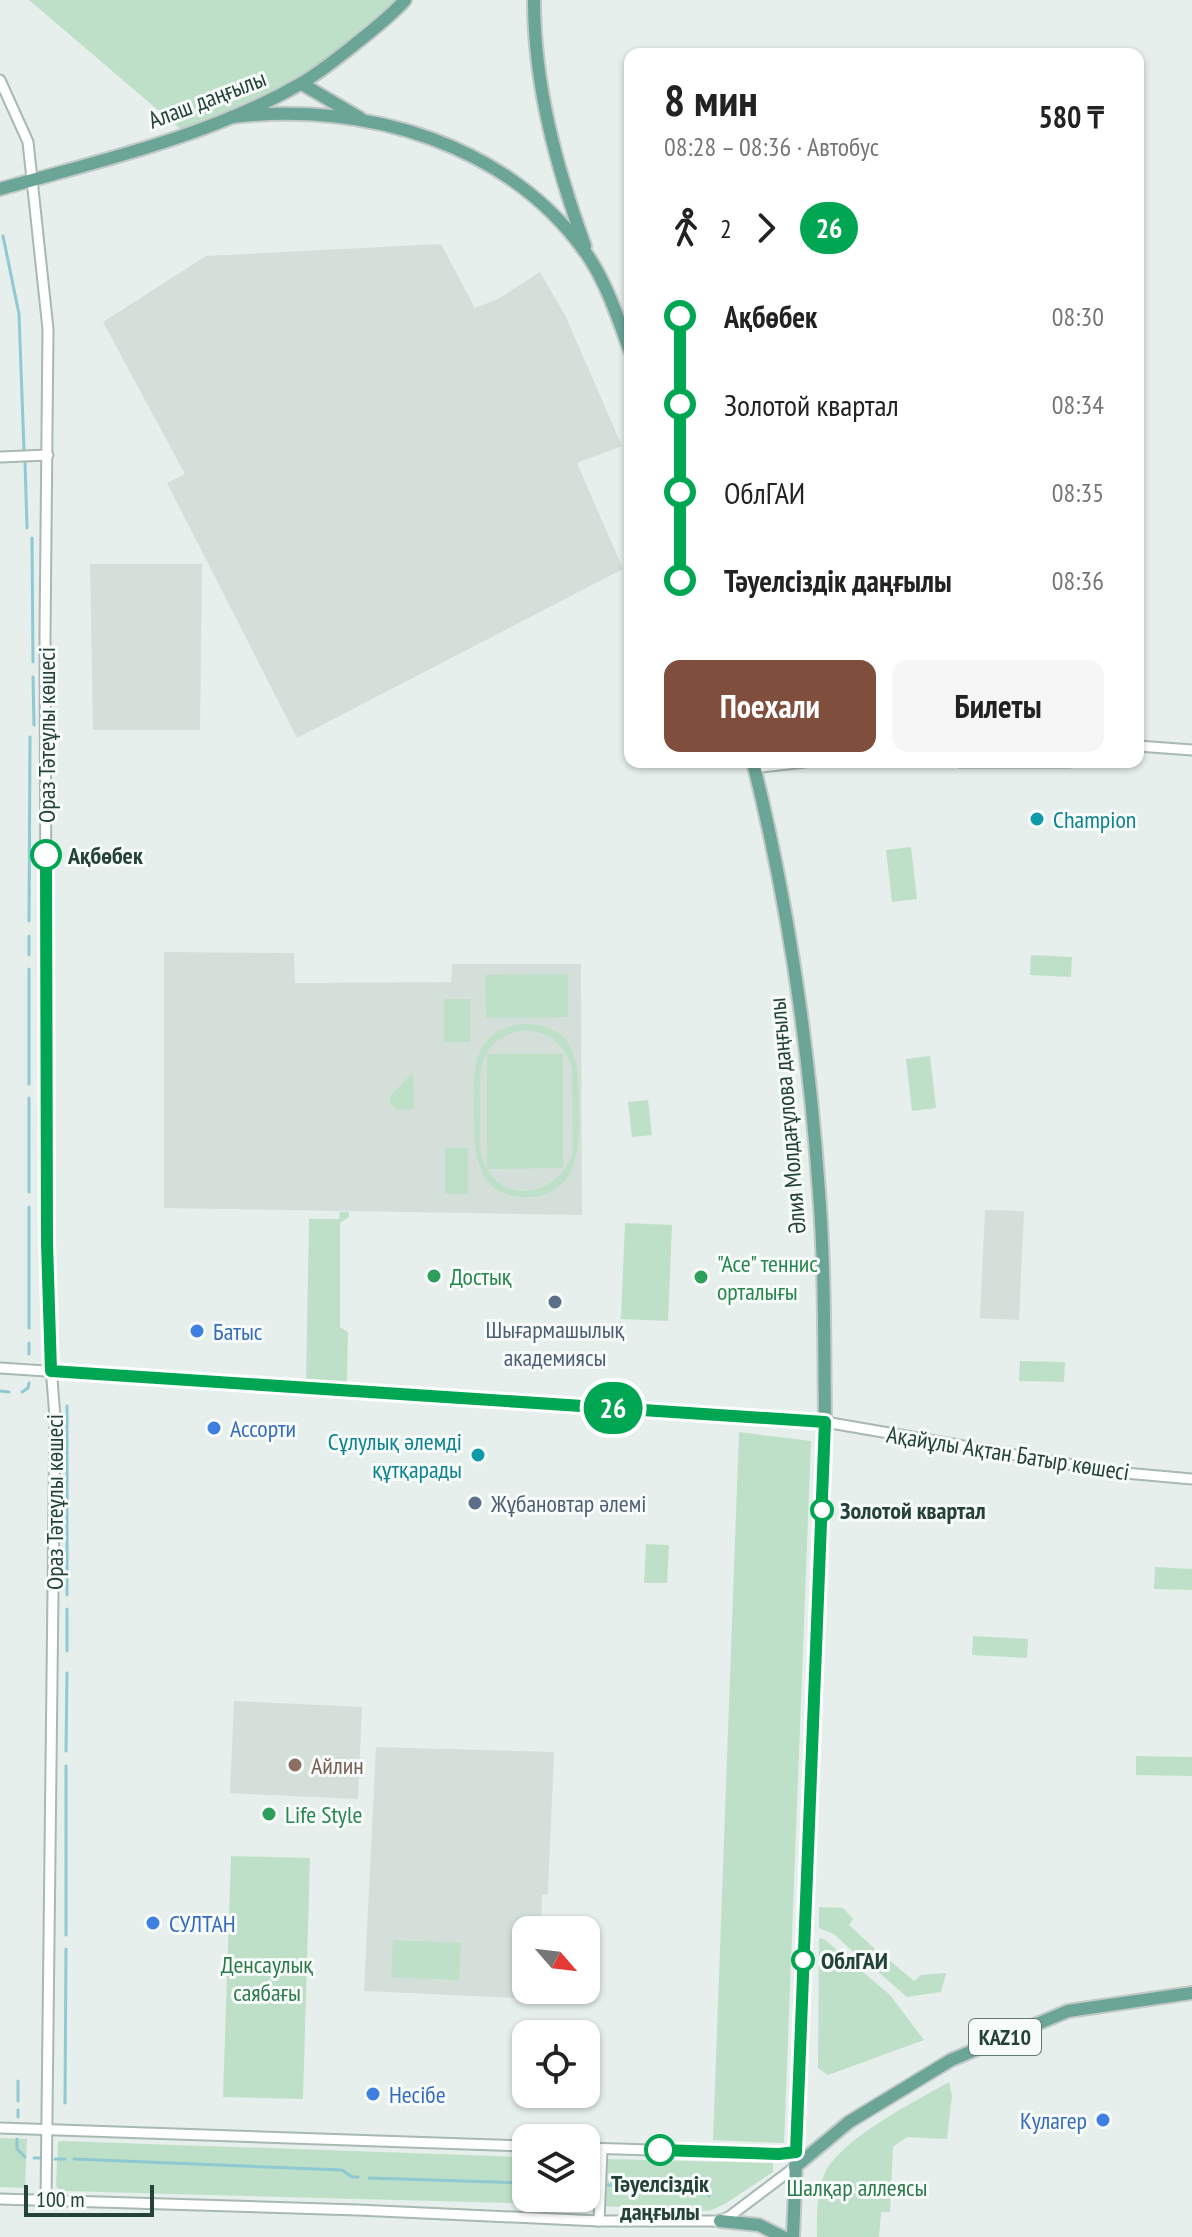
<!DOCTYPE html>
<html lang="ru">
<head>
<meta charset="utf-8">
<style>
  body { margin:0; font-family:"PT Sans Narrow",sans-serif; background:#f6f6f6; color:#222; height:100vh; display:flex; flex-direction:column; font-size:30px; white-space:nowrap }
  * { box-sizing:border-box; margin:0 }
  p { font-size:26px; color:#767676 }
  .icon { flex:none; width:44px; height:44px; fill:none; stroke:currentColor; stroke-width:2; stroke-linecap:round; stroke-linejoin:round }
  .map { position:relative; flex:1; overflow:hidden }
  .drawer { position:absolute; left:624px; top:48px; width:520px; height:720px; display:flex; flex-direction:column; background:#fff; border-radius:16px; box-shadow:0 2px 6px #0004 }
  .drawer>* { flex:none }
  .badge { padding:0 16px; border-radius:26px; font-size:28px; line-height:52px }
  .needle { width:52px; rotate:118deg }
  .controls { position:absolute; left:512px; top:1916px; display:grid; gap:16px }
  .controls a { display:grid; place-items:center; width:88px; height:88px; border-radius:16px; background:#fff; box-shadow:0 2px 6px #0004; font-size:40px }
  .scale { position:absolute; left:24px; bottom:20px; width:130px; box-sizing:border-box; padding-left:8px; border:4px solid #24423a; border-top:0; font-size:22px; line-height:28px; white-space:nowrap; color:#24423a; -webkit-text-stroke:6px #f7fbf9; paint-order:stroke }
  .map>.badge { position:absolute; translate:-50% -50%; box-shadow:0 0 0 4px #fff }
  .legs { display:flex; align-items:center; gap:12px; height:88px; padding:0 40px; font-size:26px }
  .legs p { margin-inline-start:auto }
  .overview { display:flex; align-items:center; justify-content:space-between; height:136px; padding:0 40px }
  h1 { font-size:44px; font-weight:700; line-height:60px }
  .cta { display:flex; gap:16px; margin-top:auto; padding:16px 40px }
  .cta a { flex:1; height:92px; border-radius:16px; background:#804e3d; color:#fff; font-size:32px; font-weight:700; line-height:92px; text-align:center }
  .cta a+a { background:#f6f6f6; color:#222 }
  ul { padding:0 40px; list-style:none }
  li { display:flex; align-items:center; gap:28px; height:88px; font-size:30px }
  li i { display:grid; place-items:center; width:12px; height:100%; margin:0 10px; background:currentColor }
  li i::after { content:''; width:20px; height:20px; margin:-10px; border:6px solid; border-radius:50%; background:#fff }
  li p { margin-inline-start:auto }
  li:first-child i { background:linear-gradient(#0000 50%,currentColor 0) }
  li:last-child i { background:linear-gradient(currentColor 50%,#0000 0) }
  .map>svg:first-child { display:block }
</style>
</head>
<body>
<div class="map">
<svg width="1192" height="2237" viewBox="0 0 1192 2237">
  <rect width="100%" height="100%" fill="#e6efeb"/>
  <!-- built -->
  <g fill="#d4dfda">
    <polygon points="441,244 475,308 498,299 540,272 565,315 622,446 577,463 623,569 297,738 167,483 185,474 103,322 206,256"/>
    <polygon points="90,564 202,564 200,730 93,730"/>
    <polygon points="164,952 294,953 295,983 451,982 452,964 581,964 582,1215 164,1208"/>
    <polygon points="985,1210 1024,1211 1019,1320 980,1318"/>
    <polygon points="234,1701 362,1707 358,1799 230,1793"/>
    <polygon points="376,1747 554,1752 548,1894 542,1895 541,1930 526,1930 526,1990 539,1990 538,1999 364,1991"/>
  </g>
  <!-- green -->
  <g fill="#bfe0c8" fill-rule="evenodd">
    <polygon points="29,0 405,0 302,84 186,134"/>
    <polygon points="911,847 917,899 892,902 886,850"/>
    <polygon points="1031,955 1072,957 1071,977 1030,975"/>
    <polygon points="568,974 568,1017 486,1018 485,975"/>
    <rect x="444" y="999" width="26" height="43"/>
    <path d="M 521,1024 C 579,1023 579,1064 579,1109 C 580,1146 579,1195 529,1197 C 476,1199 474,1153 474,1115 C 473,1074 470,1032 521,1024 ZM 526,1030 C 550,1032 567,1046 572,1070 L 573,1151 C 563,1191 510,1208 487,1169 L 563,1168 L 563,1054 L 487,1054 L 487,1169 C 478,1154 480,1135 480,1119 C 480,1077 473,1038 526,1030 Z"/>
    <polygon points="930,1056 936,1108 912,1111 906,1059"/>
    <polygon points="413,1072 414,1109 397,1110 390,1104 390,1096"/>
    <polygon points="648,1100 652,1135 632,1137 628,1102"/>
    <rect x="445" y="1148" width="23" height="46"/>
    <polygon points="340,1212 349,1212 349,1217 340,1223 340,1327 348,1332 347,1382 306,1381 309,1219 339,1219"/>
    <polygon points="625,1223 672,1225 668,1321 621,1319"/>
    <polygon points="1020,1361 1065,1362 1064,1382 1019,1381"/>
    <polygon points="739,1432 811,1441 784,2143 713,2140"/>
    <polygon points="646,1544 669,1545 667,1583 644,1583"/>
    <polygon points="1155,1567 1192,1569 1192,1590 1154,1589"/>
    <polygon points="973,1636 1028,1639 1027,1658 972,1655"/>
    <polygon points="1136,1756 1192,1757 1192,1776 1136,1775"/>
    <polygon points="231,1856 310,1858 303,2099 223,2097"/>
    <polygon points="819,1907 843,1908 853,1919 849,1925 875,1949 863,1961 834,1934 819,1928"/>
    <polygon points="819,1938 824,1939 890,1995 924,2040 828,2075 818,2068"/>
    <polygon points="393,1940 461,1943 459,1980 391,1977"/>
    <polygon points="888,1959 914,1981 921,1975 946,1973 941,1992 907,1997 876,1970"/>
    <path d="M 949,2082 L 952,2096 L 947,2139 L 907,2137 L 893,2147 L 890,2212 L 881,2212 L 879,2237 L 817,2237 C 817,2216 816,2194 824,2175 C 840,2139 914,2102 949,2082 Z"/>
    <polygon points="0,2138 27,2139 25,2188 0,2187"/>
    <polygon points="63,2141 526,2157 526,2198 586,2198 586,2161 589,2166 588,2199 583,2205 64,2191 57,2188 56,2184 58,2142"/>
    <polygon points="605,2159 773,2163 773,2172 725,2204 709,2211 603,2206"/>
  </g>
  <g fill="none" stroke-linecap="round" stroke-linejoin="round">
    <!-- stream -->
    <g stroke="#8ec9d4" stroke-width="3">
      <polyline points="3,236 19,314 24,450"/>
      <polyline points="25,462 27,528"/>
      <polyline points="32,538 33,662"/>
      <polyline points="33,677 34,725"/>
      <polyline points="29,921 30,737"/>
      <polyline points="29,955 29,936"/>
      <polyline points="29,1084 29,969"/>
      <polyline points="29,1192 29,1098"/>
      <polyline points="29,1328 29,1207"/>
      <polyline points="29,1343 29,1354"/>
      <polyline points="0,1391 9,1392"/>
      <polyline points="22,1392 28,1388 29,1383"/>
      <polyline points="67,1595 67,1406"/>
      <polyline points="67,1609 67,1651"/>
      <polyline points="66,1751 67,1673"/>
      <polyline points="66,1935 66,1766"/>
      <polyline points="18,2081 18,2101"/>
      <polyline points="65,2103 66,1949"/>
      <polyline points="18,2117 18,2110"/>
      <polyline points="17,2139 17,2149 25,2157"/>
      <polyline points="34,2158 40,2158"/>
      <polyline points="55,2159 65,2159"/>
      <polyline points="74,2159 342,2170 352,2177 358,2177"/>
      <polyline points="369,2178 526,2183"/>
      <polyline points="586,2185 588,2185"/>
      <polyline points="605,2185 703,2188 709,2196"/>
    </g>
    <!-- minor casing -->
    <g stroke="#a8b8b2" stroke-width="13">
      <g id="minor">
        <polyline points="0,80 28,142 48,329 45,635 47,1243 49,1340 55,1418 46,2201"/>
        <polyline points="0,457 48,455"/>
        <polyline points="1138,746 1192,750"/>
        <polyline points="959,762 1070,762"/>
        <polyline points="754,768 805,762"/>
        <polyline points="0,1368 825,1422 1114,1472 1192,1479"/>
        <polyline points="0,2128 526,2146"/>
        <polyline points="586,2148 779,2154 796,2152"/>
        <polyline points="0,2199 358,2210 599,2221 720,2221 730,2216 795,2167"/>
        <polyline points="599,2221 602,2149"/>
      </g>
    </g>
    <!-- major casing -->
    <g stroke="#c2cac8" stroke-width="16">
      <g id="major">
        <path d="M 534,0 C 534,85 556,166 585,246"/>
        <polyline points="302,84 360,118"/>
        <path d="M 232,117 C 363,101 510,143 588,256 C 607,284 618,319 630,351"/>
        <path d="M 0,189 C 99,161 210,136 300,84 C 321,72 340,56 359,41 C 375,28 392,15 405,0"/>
        <path d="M 753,762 C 788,902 809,1048 819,1192 C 825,1269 824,1346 825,1422 L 793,2237"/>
        <polyline points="795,2167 849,2122 951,2060 1068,2011 1192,1993"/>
        <polyline points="720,2221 759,2225 783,2237"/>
      </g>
    </g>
    <!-- minor -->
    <use href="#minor" stroke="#fff" stroke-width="9"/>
    <!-- major -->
    <use href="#major" stroke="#6aa596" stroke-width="12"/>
  </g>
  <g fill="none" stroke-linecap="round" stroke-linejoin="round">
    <!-- line-1 casing -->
    <g stroke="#fff" stroke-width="18">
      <polyline id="line-1" points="46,855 47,1243 51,1371 825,1422 796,2152 779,2154 660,2150"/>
    </g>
    <!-- line-1 -->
    <use href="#line-1" stroke="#00a651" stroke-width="12"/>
  </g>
  <!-- markers -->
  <g fill="#0f9aa8" stroke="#f7fbf9" stroke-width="3">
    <circle cx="1037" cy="819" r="8"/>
    <circle cx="478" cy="1455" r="8"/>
  </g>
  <g fill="#fff" stroke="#00a651" stroke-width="4">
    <circle cx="46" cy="855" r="14"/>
    <circle cx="822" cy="1510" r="10"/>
    <circle cx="803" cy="1960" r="10"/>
    <circle cx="660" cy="2150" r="14"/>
  </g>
  <g fill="#2e9e5b" stroke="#f7fbf9" stroke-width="3">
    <circle cx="434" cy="1276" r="8"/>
    <circle cx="701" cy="1277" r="8"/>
    <circle cx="269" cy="1814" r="8"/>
  </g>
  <g fill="#5c6f8a" stroke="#f7fbf9" stroke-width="3">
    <circle cx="555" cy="1302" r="8"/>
    <circle cx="475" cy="1503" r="8"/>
  </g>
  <g fill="#3f7fe0" stroke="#f7fbf9" stroke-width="3">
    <circle cx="197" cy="1331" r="8"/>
    <circle cx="214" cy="1428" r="8"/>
    <circle cx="153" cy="1923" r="8"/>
    <circle cx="373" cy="2094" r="8"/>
    <circle cx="1103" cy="2120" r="8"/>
  </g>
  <circle fill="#8d6e63" stroke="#f7fbf9" stroke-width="3" cx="295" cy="1765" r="8"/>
  <g text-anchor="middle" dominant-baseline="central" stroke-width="6" stroke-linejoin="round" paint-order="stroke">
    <!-- shield labels -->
    <rect fill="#f7fbf9" stroke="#637a73" stroke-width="2" x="969" y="2019" width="72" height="36" rx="6"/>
    <g font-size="22" font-weight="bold" fill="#24423a">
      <text x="1005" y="2037">KAZ10</text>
    </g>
    <!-- street labels -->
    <g font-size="24" fill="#24423a" stroke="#f7fbf9">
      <text transform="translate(207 99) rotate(-21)">Алаш даңғылы</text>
      <text transform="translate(46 735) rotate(-90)">Ораз Тәтеұлы көшесі</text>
      <text transform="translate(787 1116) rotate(-95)">Әлия Молдағұлова даңғылы</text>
      <text transform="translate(1008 1453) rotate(9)">Ақайұлы Ақтан Батыр көшесі</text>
      <text transform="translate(54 1502) rotate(-90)">Ораз Тәтеұлы көшесі</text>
    </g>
    <!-- culture labels -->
    <g font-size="24" fill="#0d838f" stroke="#f7fbf9" text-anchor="start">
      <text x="1053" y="819">Champion</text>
      <text x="462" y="1441" text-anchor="end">Сұлулық әлемді<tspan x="462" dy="28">құтқарады</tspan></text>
    </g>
    <!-- stop labels -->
    <g font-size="24" font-weight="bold" fill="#24423a" stroke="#f7fbf9" text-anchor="start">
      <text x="68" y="855">Ақбөбек</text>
      <text x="840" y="1510">Золотой квартал</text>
      <text x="821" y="1960">ОблГАИ</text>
      <text x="660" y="2183" text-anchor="middle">Тәуелсіздік<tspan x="660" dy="28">даңғылы</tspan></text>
    </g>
    <!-- leisure labels -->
    <g font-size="24" fill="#27864d" stroke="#f7fbf9" text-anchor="start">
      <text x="717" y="1263">"Ace" теннис<tspan x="717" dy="28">орталығы</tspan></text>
      <text x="450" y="1276">Достық</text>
      <text x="285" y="1814">Life Style</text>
    </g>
    <!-- service labels -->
    <g font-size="24" fill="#4e5e75" stroke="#f7fbf9">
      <text x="555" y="1329">Шығармашылық<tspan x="555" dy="28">академиясы</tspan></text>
      <text x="491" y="1503" text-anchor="start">Жұбановтар әлемі</text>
    </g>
    <!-- shop labels -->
    <g font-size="24" fill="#366cbe" stroke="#f7fbf9" text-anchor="start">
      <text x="213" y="1331">Батыс</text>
      <text x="230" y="1428">Ассорти</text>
      <text x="169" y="1923">СУЛТАН</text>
      <text x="389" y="2094">Несiбе</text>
      <text x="1087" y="2120" text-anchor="end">Кулагер</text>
    </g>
    <!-- education labels -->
    <g font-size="24" fill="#785e54" stroke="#f7fbf9" text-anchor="start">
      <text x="311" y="1765">Айлин</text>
    </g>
    <!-- park labels -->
    <g font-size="24" fill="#2d7a4b" stroke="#f7fbf9">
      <text x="267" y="1964">Денсаулық<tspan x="267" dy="28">саябағы</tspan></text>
      <text x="857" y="2187">Шалқар аллеясы</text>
    </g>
  </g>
</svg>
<div class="controls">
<a><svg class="needle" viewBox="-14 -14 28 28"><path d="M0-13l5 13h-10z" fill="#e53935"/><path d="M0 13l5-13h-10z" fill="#767676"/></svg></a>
<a><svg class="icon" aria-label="locate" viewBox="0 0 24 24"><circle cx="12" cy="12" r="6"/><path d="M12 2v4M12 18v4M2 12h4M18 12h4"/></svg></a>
<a><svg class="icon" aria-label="layers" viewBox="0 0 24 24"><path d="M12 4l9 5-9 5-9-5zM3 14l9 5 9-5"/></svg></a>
</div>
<div class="scale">100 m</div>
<b class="badge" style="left:613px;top:1408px;background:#00a651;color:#fff">26</b>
<section class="drawer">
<div class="overview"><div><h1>8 мин</h1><p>08:28 – 08:36 · Автобус</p></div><b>580 ₸</b></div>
<div class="legs"><svg class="icon" aria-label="walk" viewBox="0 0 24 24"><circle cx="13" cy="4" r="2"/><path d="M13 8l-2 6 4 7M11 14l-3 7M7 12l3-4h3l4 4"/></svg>2<svg class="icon" aria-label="forward" viewBox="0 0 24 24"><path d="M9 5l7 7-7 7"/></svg><b class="badge" style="background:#00a651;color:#fff">26</b></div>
<ul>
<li><i style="color:#00a651"></i><b>Ақбөбек</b><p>08:30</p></li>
<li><i style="color:#00a651"></i><span>Золотой квартал</span><p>08:34</p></li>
<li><i style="color:#00a651"></i><span>ОблГАИ</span><p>08:35</p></li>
<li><i style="color:#00a651"></i><b>Тәуелсіздік даңғылы</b><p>08:36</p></li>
</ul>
<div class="cta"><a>Поехали</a><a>Билеты</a></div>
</section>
</div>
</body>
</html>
